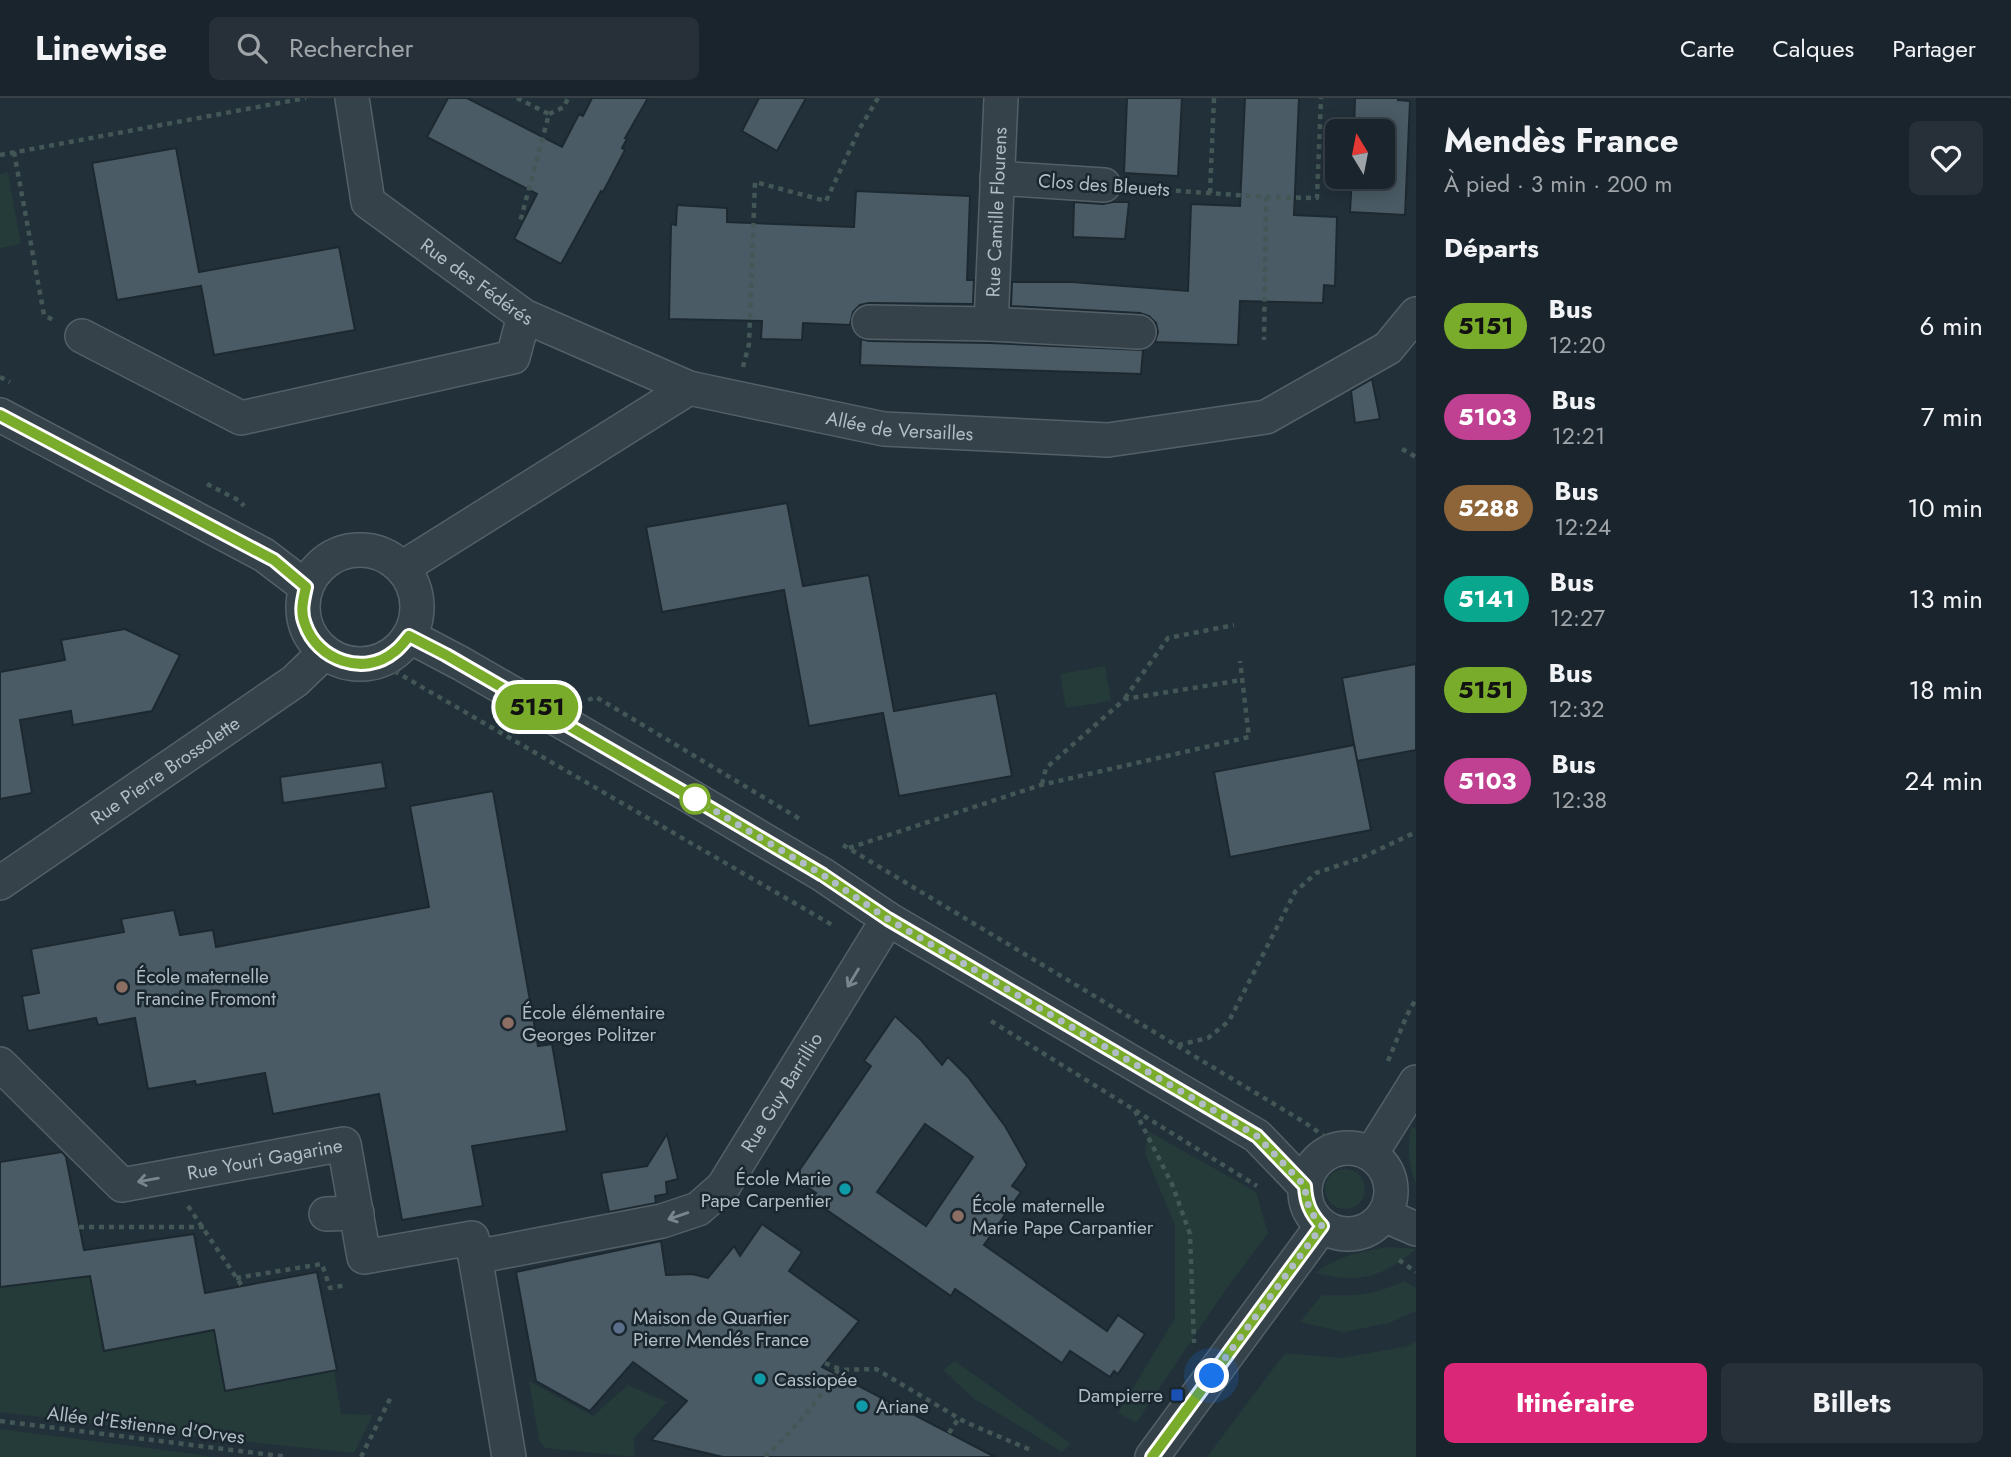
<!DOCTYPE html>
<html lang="fr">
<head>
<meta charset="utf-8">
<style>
  body { margin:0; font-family:Jost,sans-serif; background:#273038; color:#f1f3f6; height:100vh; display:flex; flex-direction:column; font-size:26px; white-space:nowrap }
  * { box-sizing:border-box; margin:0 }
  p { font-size:23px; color:#9fa4a9 }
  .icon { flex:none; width:38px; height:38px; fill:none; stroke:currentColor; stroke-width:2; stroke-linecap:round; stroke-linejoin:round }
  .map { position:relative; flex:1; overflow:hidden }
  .drawer { display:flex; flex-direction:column; background:#1a242c; width:595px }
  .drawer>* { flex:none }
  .badge { padding:0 14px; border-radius:23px; font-size:24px; line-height:46px }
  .needle { width:46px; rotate:350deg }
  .fabs { position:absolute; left:1325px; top:21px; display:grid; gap:14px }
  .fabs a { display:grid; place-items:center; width:70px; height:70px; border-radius:10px; background:#1a242c; box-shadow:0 4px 18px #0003,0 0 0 2px #384148; font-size:35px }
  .you { position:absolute; width:35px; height:35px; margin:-18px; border:5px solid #fff; border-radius:50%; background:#1a73e8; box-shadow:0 0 0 10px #1a73e833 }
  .map>.badge { position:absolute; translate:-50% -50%; box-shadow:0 0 0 4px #fff }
  h2 { padding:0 28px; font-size:26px; line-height:63px }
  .round { display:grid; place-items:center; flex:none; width:74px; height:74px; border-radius:10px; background:#273038 }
  .head { display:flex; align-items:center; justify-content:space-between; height:119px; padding:0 28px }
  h1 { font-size:33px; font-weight:700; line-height:52px }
  .primary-button { display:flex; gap:14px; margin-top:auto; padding:14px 28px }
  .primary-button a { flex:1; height:80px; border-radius:10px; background:#db2777; color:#fff; font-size:28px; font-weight:700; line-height:80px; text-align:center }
  .primary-button a+a { background:#273038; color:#f1f3f6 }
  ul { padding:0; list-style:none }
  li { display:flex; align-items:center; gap:21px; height:91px; padding:0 28px }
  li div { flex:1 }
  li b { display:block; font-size:26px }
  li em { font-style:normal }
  li .badge { min-width:77px; font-weight:700; text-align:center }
  header { display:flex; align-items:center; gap:42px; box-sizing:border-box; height:98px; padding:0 35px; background:#1a242c; border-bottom:2px solid #384148 }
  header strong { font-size:33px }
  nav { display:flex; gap:38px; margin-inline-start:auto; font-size:24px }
  .search { width:490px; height:63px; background:#273038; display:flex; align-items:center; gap:18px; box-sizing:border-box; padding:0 24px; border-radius:10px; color:#9fa4a9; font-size:26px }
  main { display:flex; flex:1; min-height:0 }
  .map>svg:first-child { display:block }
</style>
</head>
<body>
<header>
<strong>Linewise</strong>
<div class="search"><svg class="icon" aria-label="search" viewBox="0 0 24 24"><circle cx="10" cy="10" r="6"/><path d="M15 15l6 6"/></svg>Rechercher</div>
<nav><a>Carte</a><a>Calques</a><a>Partager</a></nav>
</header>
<main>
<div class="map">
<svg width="1416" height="1359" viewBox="0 0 1416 1359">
  <rect width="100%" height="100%" fill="#22303a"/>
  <!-- green -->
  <g fill="#243b39">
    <polygon points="8,74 21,146 0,150 0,76"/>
    <polygon points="1105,568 1111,603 1066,610 1060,576"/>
    <path d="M 1411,1028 L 1416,1031 L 1416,1085 C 1407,1066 1408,1049 1411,1028 Z"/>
    <polygon points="1148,1033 1256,1094 1268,1135 1224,1194 1136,1325 1118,1315 1175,1220 1175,1127 1145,1056"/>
    <circle cx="1345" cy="1091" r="20"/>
    <path d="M 1387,1149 L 1416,1151 C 1382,1180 1358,1186 1315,1175 C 1337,1158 1360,1154 1387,1149 Z"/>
    <polygon points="90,1178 104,1253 214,1232 226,1293 334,1273 341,1316 373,1317 354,1355 200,1339 0,1314 0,1180 2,1189"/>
    <path d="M 1404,1183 L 1416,1190 L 1416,1213 L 1389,1225 L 1344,1234 L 1300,1224 L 1322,1197 C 1356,1198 1372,1198 1404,1183 Z"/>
    <polygon points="1416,1243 1416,1359 1207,1359 1285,1255 1342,1260 1408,1248"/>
    <polygon points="955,1263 1071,1346 1062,1354 973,1300 943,1272"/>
    <polygon points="529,1283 593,1318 628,1287 667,1304 634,1340 635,1359 545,1350 539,1343"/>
    <polygon points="0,1331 217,1359 0,1359"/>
  </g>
  <!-- building -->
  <g fill="#4a5b65" stroke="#1d2931" stroke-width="2" fill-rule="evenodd">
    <polygon points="448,0 467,0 562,49 579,16 583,18 592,0 648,0 625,40 627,41 622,50 625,52 603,94 601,93 561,166 514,141 537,96 427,39"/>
    <polygon points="759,0 806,0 777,53 742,33"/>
    <polygon points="1127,0 1182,0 1178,78 1124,75"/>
    <polygon points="1245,0 1299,0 1294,117 1337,119 1335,188 1324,187 1323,205 1240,203 1238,247 1155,244 1158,234 1156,225 1149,218 1140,215 1011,208 1012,184 1072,184 1188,193 1191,106 1240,108"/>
    <polygon points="1355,0 1398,0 1398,2 1410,3 1405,117 1350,114 1352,79 1382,79 1382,33 1354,33"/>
    <polygon points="176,50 199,174 339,149 355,232 214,257 201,188 117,202 92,65"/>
    <polygon points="856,93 970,98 967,182 974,182 973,206 869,205 860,207 853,214 850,227 803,225 802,242 761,241 762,223 669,221 671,126 676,127 677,107 727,110 727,124 854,129"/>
    <polygon points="1074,104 1103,106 1113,104 1129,104 1125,141 1073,139"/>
    <polygon points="861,241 869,243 990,245 1143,252 1141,276 860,267"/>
    <polygon points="1372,281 1380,321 1355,325 1351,293"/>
    <polygon points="787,405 803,488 869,477 894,613 996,595 1012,678 899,698 883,615 809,628 784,492 662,514 646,429"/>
    <polygon points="125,531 180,557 152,613 73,627 71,613 20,622 32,695 0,701 0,574 65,562 61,542"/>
    <polygon points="1416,566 1416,652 1357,663 1342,580"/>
    <polygon points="1354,647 1371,732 1230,759 1214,674"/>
    <polygon points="382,664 386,690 283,705 280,679"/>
    <polygon points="493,693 538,948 552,946 567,1033 472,1048 483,1108 402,1122 379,996 273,1016 265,975 196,987 195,983 148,991 135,920 98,927 96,920 28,933 22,898 39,895 31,851 124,834 121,821 174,812 180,837 213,832 216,849 429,809 410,708"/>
    <path d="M 895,918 L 921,942 L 942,967 L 948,959 L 968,979 L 1005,1028 L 1027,1067 L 1012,1088 L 1021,1094 L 984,1147 L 1107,1233 L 1118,1217 L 1145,1236 L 1118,1276 L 1114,1273 L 1110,1279 L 1070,1253 L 1062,1265 L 955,1191 L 951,1198 L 811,1101 L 816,1095 L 794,1080 L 871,968 L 864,963 ZM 925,1026 L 973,1059 L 926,1128 L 877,1094 Z"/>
    <polygon points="667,1036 678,1081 666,1084 667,1096 655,1098 656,1105 609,1114 601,1075 647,1068"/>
    <polygon points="62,1054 66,1059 84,1152 194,1136 205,1195 317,1174 337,1272 225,1293 214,1232 104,1253 90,1178 0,1189 0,1064"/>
    <polygon points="762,1126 802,1154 789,1173 859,1223 822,1269 995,1359 723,1359 651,1342 687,1303 633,1264 590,1313 536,1283 516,1174 661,1143 666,1177 692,1176 708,1180 734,1148 740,1158"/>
  </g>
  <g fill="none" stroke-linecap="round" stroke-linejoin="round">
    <!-- minor casing -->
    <g stroke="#546068" stroke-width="36">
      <g id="minor">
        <path id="s1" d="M 352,0 L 368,104 L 524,218 L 689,290 L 884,331 L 1108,342 L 1266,319 L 1388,250 L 1416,216"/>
        <polyline points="997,80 1104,87"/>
        <path id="s2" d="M 869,224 L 991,226 L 1001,0"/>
        <polyline points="991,226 1139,234"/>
        <polyline points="82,238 241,320 513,259 524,218"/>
        <polyline points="0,317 264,457 306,489"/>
        <circle cx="360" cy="509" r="57"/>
        <polyline points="402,470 689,290"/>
        <polyline points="409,538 462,566 683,694 823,777 888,821 1257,1038 1305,1088"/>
        <path id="s3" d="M 0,785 L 295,583 L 325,554"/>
        <path id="s4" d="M 0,966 L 122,1087 L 344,1046 L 364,1159 L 472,1140 L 509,1359"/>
        <circle cx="1348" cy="1093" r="43"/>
        <polyline points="1371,1056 1416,984"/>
        <polyline points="326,1116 357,1115"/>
        <polyline points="1384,1117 1416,1131"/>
        <path id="s5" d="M 475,1159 L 662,1123 L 698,1111 L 723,1089 L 888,821"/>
        <polyline points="1152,1359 1322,1128"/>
      </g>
    </g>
    <!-- path -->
    <g stroke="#425756" stroke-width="4.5" stroke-dasharray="5 5" stroke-linecap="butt">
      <polyline points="517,0 549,16 520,124"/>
      <polyline points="549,16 564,9 568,0"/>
      <polyline points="14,54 44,217 55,223"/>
      <polyline points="0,57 306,0"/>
      <polyline points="1136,90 1266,99 1264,242"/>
      <polyline points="1210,95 1214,0"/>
      <polyline points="1266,99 1317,100 1321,0"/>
      <polyline points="743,269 749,246 755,84 826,103 860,30 878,0"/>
      <polyline points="0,279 10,284"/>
      <polyline points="1402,351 1416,359"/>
      <polyline points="207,386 240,403 244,408"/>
      <polyline points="377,563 834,828"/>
      <polyline points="1125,600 1168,540 1234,527"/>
      <polyline points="588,602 596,599 803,723"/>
      <polyline points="1042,686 1046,670 1125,601 1242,582"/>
      <polyline points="843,747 1304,1024 1341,1050"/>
      <polyline points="849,750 1041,687 1249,639 1240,563"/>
      <polyline points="991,923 1257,1088"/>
      <polyline points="1178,947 1208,940 1229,923 1295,794 1316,775 1361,760 1416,734"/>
      <polyline points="1388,963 1407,917 1416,901"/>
      <polyline points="1135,1013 1172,1086 1190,1136 1194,1245"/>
      <polyline points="188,1108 242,1188"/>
      <polyline points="79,1129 209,1129"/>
      <polyline points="1399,1162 1416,1174"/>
      <polyline points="236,1180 322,1166 330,1190 346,1187"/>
      <polyline points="825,1265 839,1271"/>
      <polyline points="0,1323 288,1359"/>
      <polyline points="949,1335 959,1320"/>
      <polyline points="361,1359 391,1299"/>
      <path d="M 765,1359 C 793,1333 817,1304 838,1272 L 876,1271 L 965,1324 L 1033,1353"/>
    </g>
    <!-- minor -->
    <use href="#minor" stroke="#36424a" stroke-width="33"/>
  </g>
  <!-- one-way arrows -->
  <defs><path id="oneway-shaft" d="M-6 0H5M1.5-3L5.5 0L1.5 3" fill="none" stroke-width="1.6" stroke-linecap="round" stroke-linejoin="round" transform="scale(1.75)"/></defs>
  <g stroke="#7a868e">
    <use href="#oneway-shaft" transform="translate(853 880) rotate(121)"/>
    <use href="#oneway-shaft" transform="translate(148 1082) rotate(170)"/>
    <use href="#oneway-shaft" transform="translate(678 1118) rotate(161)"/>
  </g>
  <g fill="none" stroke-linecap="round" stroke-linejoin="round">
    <!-- line casing -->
    <g stroke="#fff" stroke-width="16">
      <path id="line" d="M 0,317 L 274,462 L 306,489 C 303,502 300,514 305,526 C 317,562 364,579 394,554 C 400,550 405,543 409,538 L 446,557 L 683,694 L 823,777 L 888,821 L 1257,1038 L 1305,1088 C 1306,1105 1310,1115 1322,1128 L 1152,1359"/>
    </g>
    <!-- line -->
    <use href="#line" stroke="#79ac2b" stroke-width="10"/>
    <!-- walk -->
    <path stroke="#b1bdc6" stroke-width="7" stroke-dasharray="0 12.6" d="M 695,701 L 823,777 L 888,821 L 1257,1038 L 1305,1088 C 1306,1105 1310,1115 1322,1128 L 1212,1278"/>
  </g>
  <!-- markers -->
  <circle fill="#fff" stroke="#79ac2b" stroke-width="3.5" cx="695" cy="701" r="14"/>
  <g fill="#8d6e63" stroke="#1b272f" stroke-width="2.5">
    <circle cx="122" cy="889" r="7"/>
    <circle cx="508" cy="925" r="7"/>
    <circle cx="958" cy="1118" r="7"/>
  </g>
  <g fill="#0f9aa8" stroke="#1b272f" stroke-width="2.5">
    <circle cx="845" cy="1091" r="7"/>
    <circle cx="760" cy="1281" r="7"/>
    <circle cx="862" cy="1308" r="7"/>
  </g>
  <circle fill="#5c6f8a" stroke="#1b272f" stroke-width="2.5" cx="619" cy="1230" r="7"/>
  <rect fill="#1a4fb4" stroke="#1b272f" stroke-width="2.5" x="1170" y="1290" width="14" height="14" rx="3.5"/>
  <g text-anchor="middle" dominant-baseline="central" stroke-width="5" stroke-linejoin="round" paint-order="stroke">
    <!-- street labels -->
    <g font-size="19" fill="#b1bdc6" stroke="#1b272f">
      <text transform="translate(1104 87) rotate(4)">Clos des Bleuets</text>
      <text stroke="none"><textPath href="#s2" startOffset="234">Rue Camille Flourens</textPath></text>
      <text stroke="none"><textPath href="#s1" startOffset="240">Rue des Fédérés</textPath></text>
      <text stroke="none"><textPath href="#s1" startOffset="693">Allée de Versailles</textPath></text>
      <text stroke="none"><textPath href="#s3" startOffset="200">Rue Pierre Brossolette</textPath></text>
      <text stroke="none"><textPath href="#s5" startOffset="373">Rue Guy Barrillio</textPath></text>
      <text stroke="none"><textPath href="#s4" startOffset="317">Rue Youri Gagarine</textPath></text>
      <text transform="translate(146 1327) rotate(7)">Allée d'Estienne d'Orves</text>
    </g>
    <!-- poi labels -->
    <g font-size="19" fill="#b1bdc6" stroke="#1b272f" text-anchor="start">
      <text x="136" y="878">École maternelle<tspan x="136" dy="22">Francine Fromont</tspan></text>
      <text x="522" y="914">École élémentaire<tspan x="522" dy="22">Georges Politzer</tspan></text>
      <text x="831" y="1080" text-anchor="end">École Marie<tspan x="831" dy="22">Pape Carpentier</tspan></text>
      <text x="972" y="1107">École maternelle<tspan x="972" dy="22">Marie Pape Carpantier</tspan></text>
      <text x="633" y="1219">Maison de Quartier<tspan x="633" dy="22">Pierre Mendés France</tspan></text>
      <text x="774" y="1281">Cassiopée</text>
      <text x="1163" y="1297" text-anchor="end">Dampierre</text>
      <text x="876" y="1308">Ariane</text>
    </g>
  </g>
</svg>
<div class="fabs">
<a><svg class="needle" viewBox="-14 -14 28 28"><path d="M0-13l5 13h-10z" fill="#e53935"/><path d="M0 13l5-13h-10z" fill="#9fa4a9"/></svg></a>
</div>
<div class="you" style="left:1212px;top:1278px"></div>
<b class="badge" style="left:537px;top:609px;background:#79ac2b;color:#111">5151</b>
</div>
<section class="drawer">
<div class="head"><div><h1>Mendès France</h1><p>À pied · 3 min · 200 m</p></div><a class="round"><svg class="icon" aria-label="heart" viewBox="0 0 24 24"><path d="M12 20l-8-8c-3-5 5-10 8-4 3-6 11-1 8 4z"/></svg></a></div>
<h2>Départs</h2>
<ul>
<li><span class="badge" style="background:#79ac2b;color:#111">5151</span><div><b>Bus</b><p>12:20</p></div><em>6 min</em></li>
<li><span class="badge" style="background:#c04191;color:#fff">5103</span><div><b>Bus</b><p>12:21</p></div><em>7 min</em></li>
<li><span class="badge" style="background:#8e6539;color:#fff">5288</span><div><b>Bus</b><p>12:24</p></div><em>10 min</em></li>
<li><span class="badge" style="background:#09a88e;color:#fff">5141</span><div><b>Bus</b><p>12:27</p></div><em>13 min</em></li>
<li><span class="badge" style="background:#79ac2b;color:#111">5151</span><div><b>Bus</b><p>12:32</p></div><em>18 min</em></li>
<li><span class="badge" style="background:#c04191;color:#fff">5103</span><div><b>Bus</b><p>12:38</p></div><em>24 min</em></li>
</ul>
<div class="primary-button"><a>Itinéraire</a><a>Billets</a></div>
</section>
</main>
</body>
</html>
